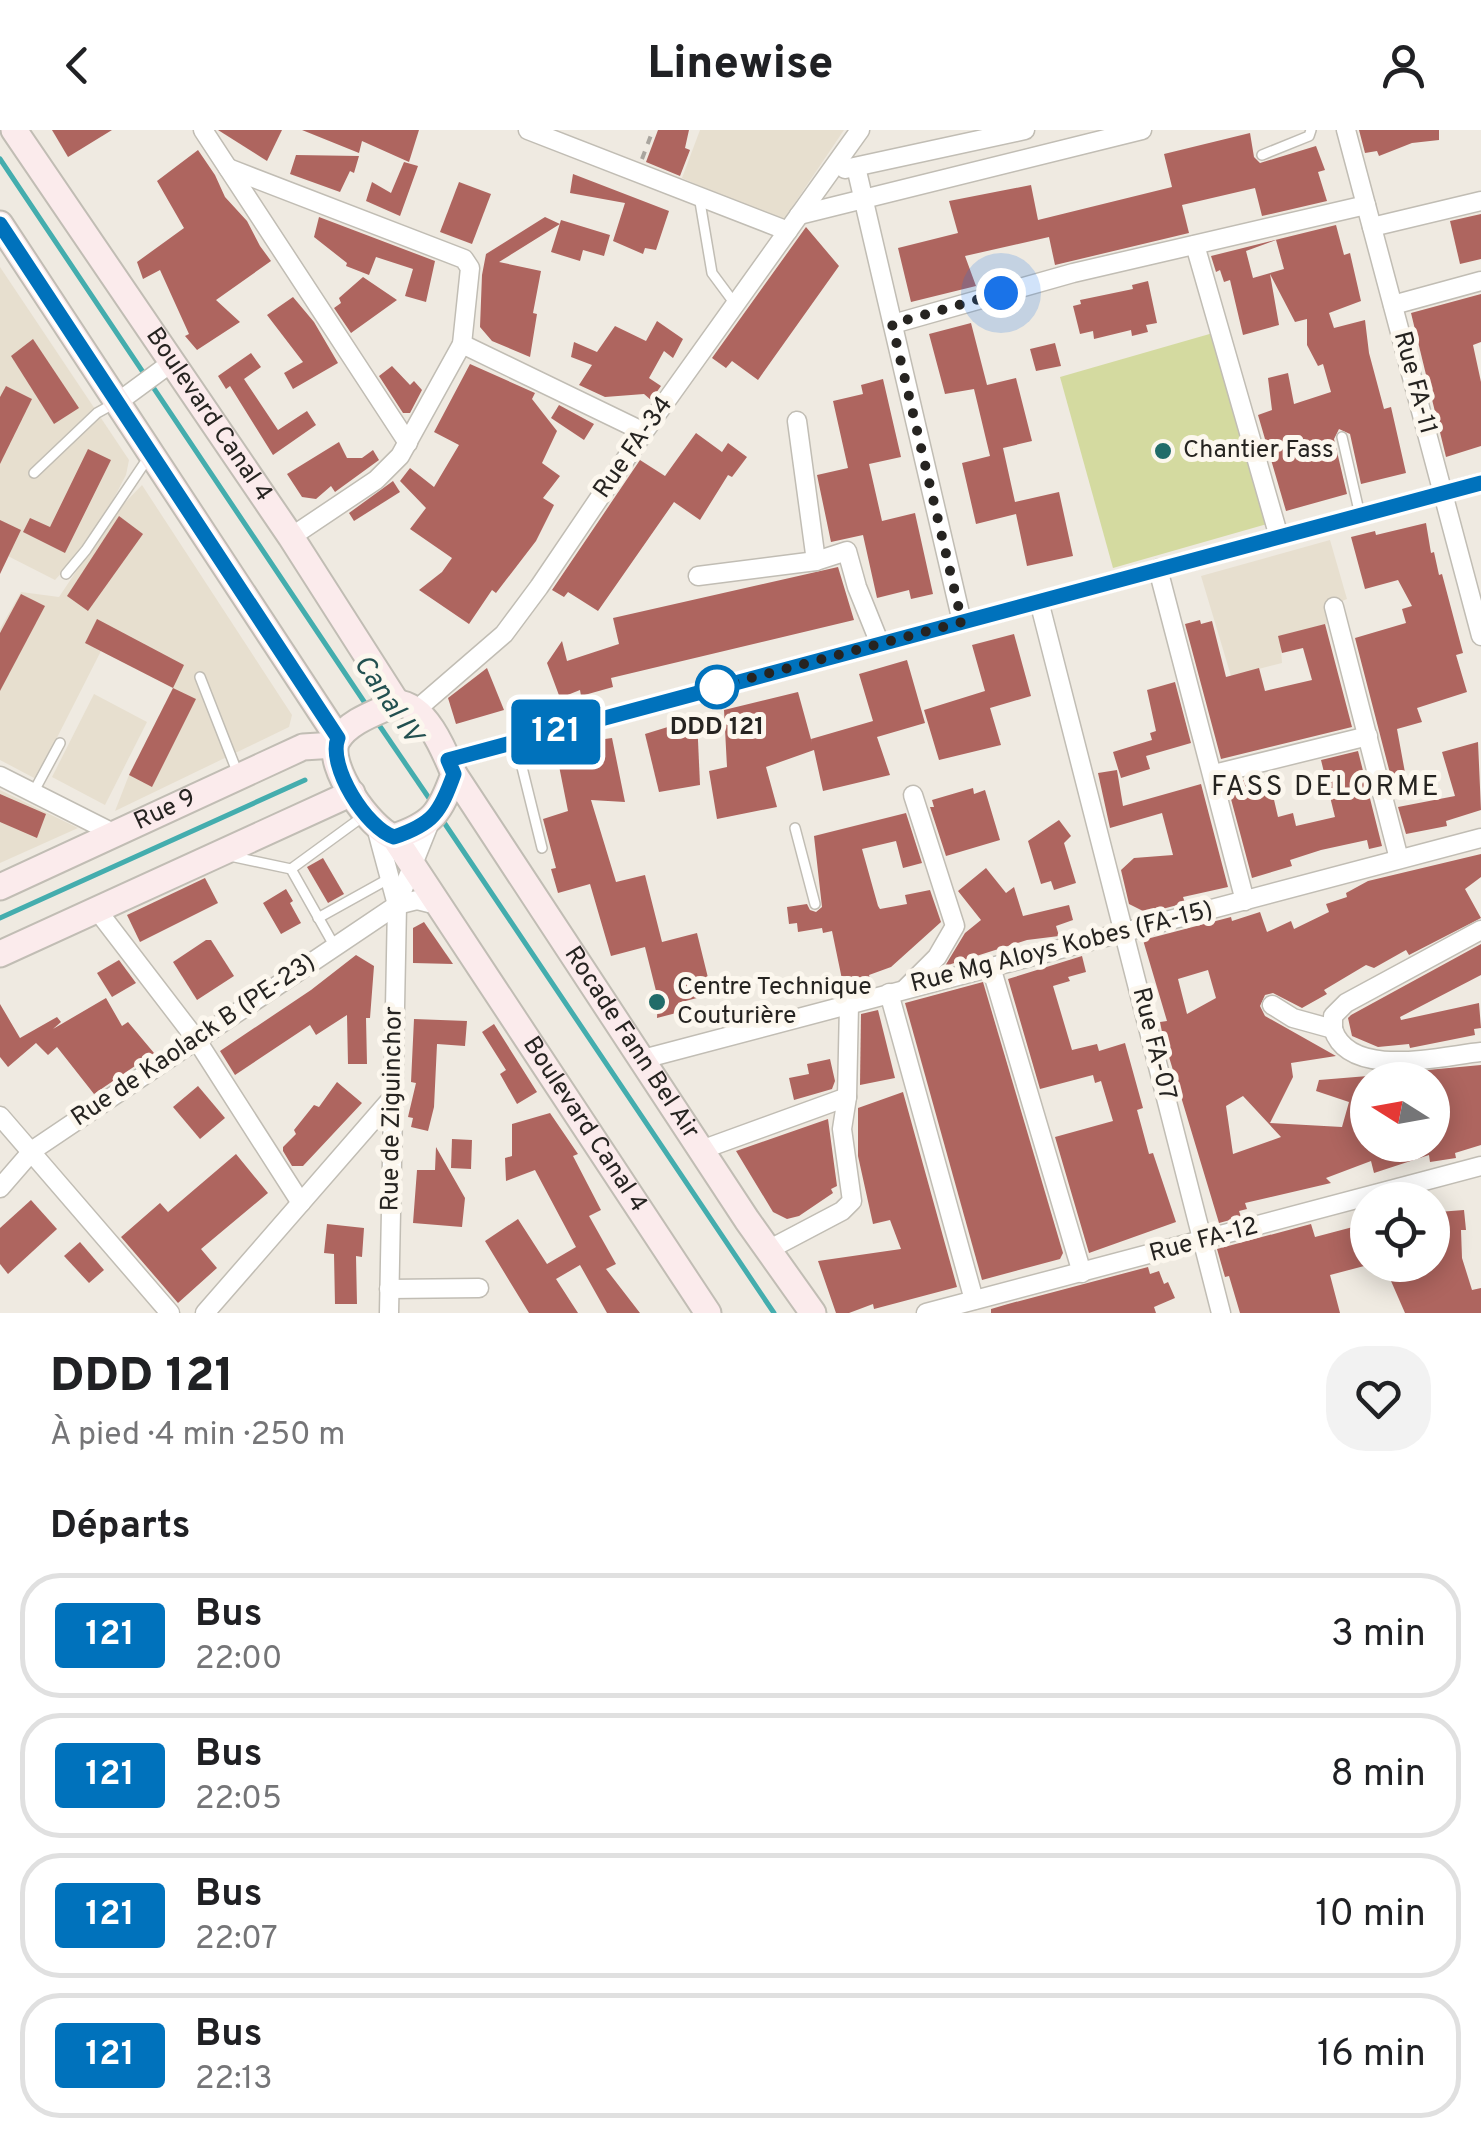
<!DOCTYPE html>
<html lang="fr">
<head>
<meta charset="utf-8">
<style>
  body { margin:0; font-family:Overpass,sans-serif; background:#f2f2f2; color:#202124; height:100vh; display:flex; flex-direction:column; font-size:38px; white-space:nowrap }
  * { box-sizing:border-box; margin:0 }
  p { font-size:32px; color:#757577 }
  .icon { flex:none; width:55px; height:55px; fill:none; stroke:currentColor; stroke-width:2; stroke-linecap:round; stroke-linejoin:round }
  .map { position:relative; height:1183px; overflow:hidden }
  .drawer { display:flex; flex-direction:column; background:#fff; flex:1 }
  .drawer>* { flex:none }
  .badge { padding:0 20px; border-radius:8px; font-size:35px; line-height:65px }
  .needle { width:65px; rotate:281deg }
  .fabs { position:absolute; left:1350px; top:932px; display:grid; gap:20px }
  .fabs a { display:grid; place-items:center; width:100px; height:100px; border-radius:50%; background:#fff; box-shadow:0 5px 25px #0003; font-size:50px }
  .you { position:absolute; width:50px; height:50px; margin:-25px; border:8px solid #fff; border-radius:50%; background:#1a73e8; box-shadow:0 0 0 15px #1a73e833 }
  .map>.badge { position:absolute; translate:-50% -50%; box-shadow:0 0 0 5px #fff }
  h2 { padding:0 50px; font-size:38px; line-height:90px }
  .round { display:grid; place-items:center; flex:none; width:105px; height:105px; border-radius:40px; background:#f2f2f2 }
  .summary { display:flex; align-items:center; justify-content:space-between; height:170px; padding:0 50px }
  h1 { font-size:48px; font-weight:800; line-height:75px }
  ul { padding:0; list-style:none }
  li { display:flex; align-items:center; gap:30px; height:125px; margin:0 20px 15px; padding:0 30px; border:5px solid #e0e0e0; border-radius:40px }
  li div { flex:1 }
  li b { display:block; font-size:38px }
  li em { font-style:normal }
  li .badge { min-width:110px; font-weight:700; text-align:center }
  header { display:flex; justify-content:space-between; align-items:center; height:130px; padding:0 50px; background:#fff; font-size:45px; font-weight:800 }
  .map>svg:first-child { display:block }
</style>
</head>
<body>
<header><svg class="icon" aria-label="back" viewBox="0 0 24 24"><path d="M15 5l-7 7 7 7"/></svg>Linewise<svg class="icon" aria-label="person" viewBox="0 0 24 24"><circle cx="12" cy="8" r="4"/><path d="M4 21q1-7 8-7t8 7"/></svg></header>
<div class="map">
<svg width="1481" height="1183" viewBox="0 0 1481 1183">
  <rect width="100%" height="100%" fill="#efeae1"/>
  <!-- built -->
  <g fill="#e7dfcf">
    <polygon points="700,0 844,0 782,92 682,48"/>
    <polygon points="0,137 129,330 126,345 93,408 55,450 0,422"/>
    <polygon points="142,355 292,585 289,597 115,681 129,645 173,558 101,521 36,649 0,630 0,499 21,462 59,467 115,383"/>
    <polygon points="1330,410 1347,469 1327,477 1330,493 1280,506 1282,533 1231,546 1201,446"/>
    <polygon points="94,564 147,592 105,675 52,647"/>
    <polygon points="0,660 78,698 0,733"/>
  </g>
  <!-- green -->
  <polygon fill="#d4daa0" points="1213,203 1267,394 1113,438 1060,247"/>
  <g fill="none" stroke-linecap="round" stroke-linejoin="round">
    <!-- stream -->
    <g stroke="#44adae" stroke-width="5">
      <polyline points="0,29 369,579"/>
      <polyline points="377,592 433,674"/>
      <polyline points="441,688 774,1183"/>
      <polyline points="0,788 305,650"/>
    </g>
  </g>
  <!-- building -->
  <g fill="#ae655f" fill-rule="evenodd">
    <polygon points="52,0 112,0 68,27"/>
    <polygon points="218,0 282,0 267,31"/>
    <polygon points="302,0 419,0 409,32 362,11 359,23"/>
    <polygon points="658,0 689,0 685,18 690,20 680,46 646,32"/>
    <polygon points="1359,0 1439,0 1439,10 1412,13 1379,26 1377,21 1365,23"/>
    <polygon points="1250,3 1254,27 1260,33 1316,16 1325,40 1318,42 1327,71 1262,86 1255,58 1182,75 1189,103 1055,135 1049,107 965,126 976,156 911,172 898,118 958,103 949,71 1031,55 1038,90 1172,57 1164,24"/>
    <polygon points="198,20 215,45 225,67 247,91 260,116 271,131 216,170 240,192 197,220 185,206 189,204 160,140 143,149 137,132 184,98 157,51"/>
    <polygon points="296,25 359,26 354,43 350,41 340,62 290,44"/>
    <polygon points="404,32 418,36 400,86 366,71 372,52 391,63"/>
    <polygon points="573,44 669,81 656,120 645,118 643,124 613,111 625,73 570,63"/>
    <polygon points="459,52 491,64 472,114 440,102"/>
    <polygon points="1481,84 1481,129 1460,134 1450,91"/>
    <polygon points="319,87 435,131 426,172 405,166 413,139 376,127 369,145 346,136 347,133 314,107"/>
    <polygon points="545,87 560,94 499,132 541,141 533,183 537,184 530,227 492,211 480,197 482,145 486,124"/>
    <polygon points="561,90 610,105 604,126 583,120 580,131 551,122"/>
    <path d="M 1336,95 L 1344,125 L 1350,123 L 1361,171 L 1329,183 L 1334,198 L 1365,190 L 1369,223 L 1384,279 L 1391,277 L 1406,343 L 1361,354 L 1350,304 L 1339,299 L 1334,309 L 1347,364 L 1286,381 L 1258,285 L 1272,280 L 1268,248 L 1288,243 L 1294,274 L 1331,262 L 1323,234 L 1318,236 L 1307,215 L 1307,189 L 1295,192 L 1270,144 L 1279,195 L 1243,205 L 1230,150 L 1224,152 L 1220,140 L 1216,142 L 1211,126 ZM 1276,110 L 1284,139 L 1253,148 L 1246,121 Z"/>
    <polygon points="806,97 839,136 758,250 732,231 726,238 712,228"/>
    <polygon points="363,147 397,170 351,203 334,178 341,173 339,168"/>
    <polygon points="1148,151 1157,193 1146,195 1148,202 1132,206 1131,200 1094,209 1093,201 1080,204 1073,176 1081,174 1080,170 1133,159 1132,155"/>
    <polygon points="1481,164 1481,212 1473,215 1481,252 1481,316 1446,327 1411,183"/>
    <polygon points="293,167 314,192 338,233 293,259 284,243 303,232 267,185"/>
    <polygon points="657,191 683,209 673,228 664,221 649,248 661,256 651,270 644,264 605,267 579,255 592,235 571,227 574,212 597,222 615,196 646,211"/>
    <polygon points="971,193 987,255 1016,248 1032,311 1003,318 1015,372 1059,362 1073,426 1027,436 1016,384 976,394 962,333 990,326 974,259 945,264 929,204"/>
    <polygon points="33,209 79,278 54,294 11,226"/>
    <polygon points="1055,213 1061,236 1036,241 1030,219"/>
    <polygon points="251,223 261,237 244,249 278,300 307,281 316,295 273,325 230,256 226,259 218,246"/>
    <polygon points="470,234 535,263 532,269 557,301 542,333 560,346 543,368 554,375 536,411 496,463 492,460 469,494 419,460 442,442 452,428 410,399 426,378 400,351 410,338 434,357 459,315 434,302"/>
    <polygon points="392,236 410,255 414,251 422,260 410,283 403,283 379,246"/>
    <polygon points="883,249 901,327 869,334 882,391 915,383 933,464 911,469 909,460 877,468 863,405 831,412 817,345 848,338 833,271 863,264 861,255"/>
    <polygon points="6,256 32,269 0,334 0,267"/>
    <polygon points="559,275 594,294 584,310 551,288"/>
    <polygon points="696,303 722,322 728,313 747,327 732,347 728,345 700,390 674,372 598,481 568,462 564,467 552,460 640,330 665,346"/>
    <polygon points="339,312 347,328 362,328 373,320 379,330 335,362 331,356 316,369 302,367 287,344"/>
    <polygon points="88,319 111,330 65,423 23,402 30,388 50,397"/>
    <polygon points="393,351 400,362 354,391 349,383"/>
    <polygon points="119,386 143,404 88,481 67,466"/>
    <polygon points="0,390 21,400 0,444"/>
    <polygon points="1426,393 1431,423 1434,422 1439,445 1442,444 1463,523 1456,525 1467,562 1417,578 1422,592 1397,599 1406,648 1392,651 1355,508 1406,493 1402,479 1412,476 1398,450 1365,459 1351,407 1375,401 1376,405"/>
    <polygon points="838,437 854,490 611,548 613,557 581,566 580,560 560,568 547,533 562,511 567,531 619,514 613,488"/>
    <polygon points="21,464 45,476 0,561 0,503"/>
    <polygon points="97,489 184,535 173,558 85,513"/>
    <polygon points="1200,490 1201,494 1212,491 1226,547 1259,538 1265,561 1312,550 1303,518 1282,523 1278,506 1325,494 1352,597 1221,629 1185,494"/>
    <polygon points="1014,504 1031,566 990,578 1001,615 939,630 924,580 985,561 972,515"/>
    <polygon points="907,530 925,593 877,607 890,645 823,661 814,620 766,637 777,677 717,689 709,641 727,637 724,580 798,562 812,613 811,609 873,591 859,544"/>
    <polygon points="487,538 504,580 456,594 448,568"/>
    <polygon points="1175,552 1191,613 1146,626 1150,639 1121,648 1113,622 1152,610 1150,603 1156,601 1147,560"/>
    <polygon points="173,558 196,569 152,657 129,645"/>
    <polygon points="697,588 700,655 659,662 645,604"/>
    <polygon points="612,608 625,672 591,670 616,752 645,745 662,812 697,803 712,864 678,873 680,882 657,888 658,869 645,817 611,826 590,754 558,763 551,739 556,738 543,689 568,681 555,616"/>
    <polygon points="1478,612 1481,680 1446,691 1447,696 1406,704 1398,677 1455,666 1442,622"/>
    <polygon points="1358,621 1382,716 1369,719 1367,710 1321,720 1290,730 1292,736 1252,748 1227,654 1268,644 1278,687 1293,683 1296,696 1335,687 1321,630"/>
    <polygon points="1117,640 1123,676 1201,654 1228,757 1183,767 1185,773 1147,783 1129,774 1121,740 1134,728 1173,725 1162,683 1110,698 1098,643"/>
    <polygon points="973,658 974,664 985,660 1000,710 946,726 930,677 934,677 932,670"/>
    <polygon points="0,664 46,684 37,708 0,692"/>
    <polygon points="906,683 922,733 903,738 896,711 862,719 878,776 880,779 907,774 905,765 930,760 941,792 891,837 869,845 872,856 862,858 862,854 844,859 832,801 823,803 822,798 798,802 797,793 789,794 787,777 807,774 810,780 816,782 822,777 814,706"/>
    <polygon points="1059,690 1071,706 1064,713 1076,753 1054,760 1051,751 1041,754 1028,711"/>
    <path d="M 1481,724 L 1481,747 L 1465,759 L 1481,788 L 1409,825 L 1406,820 L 1374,838 L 1366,835 L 1324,860 L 1327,864 L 1302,878 L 1273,863 L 1265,865 L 1260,876 L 1265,886 L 1336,926 L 1291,933 L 1293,947 L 1270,993 L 1342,997 L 1349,972 L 1316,961 L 1319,950 L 1368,946 L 1363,998 L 1368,998 L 1368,1015 L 1432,1015 L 1432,950 L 1396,950 L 1395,943 L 1481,935 L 1481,1015 L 1455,1023 L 1456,1028 L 1430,1032 L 1429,1025 L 1374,1043 L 1371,1031 L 1326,1048 L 1331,1053 L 1245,1073 L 1247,1079 L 1239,1081 L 1241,1087 L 1219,1093 L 1163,907 L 1160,892 L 1167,891 L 1143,810 L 1231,787 L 1232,791 L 1260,782 L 1267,802 L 1291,791 L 1294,799 L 1329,782 L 1326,774 L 1347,767 L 1346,763 L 1368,751 ZM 1208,840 L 1216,868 L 1187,884 L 1178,849 ZM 1243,966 L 1281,1007 L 1233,1024 L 1226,976 Z"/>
    <polygon points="323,728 344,764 328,773 307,737"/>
    <polygon points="986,738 1006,763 1014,757 1023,786 1069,775 1073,790 1056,796 1059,806 1027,810 945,836 965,803 981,790 958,761"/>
    <polygon points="205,748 218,773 140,812 127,785"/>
    <polygon points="286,759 293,771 290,773 301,793 281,804 263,773"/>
    <polygon points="424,792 453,834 413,833 413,798"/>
    <polygon points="206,810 211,810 234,846 197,870 173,832"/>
    <polygon points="1481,814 1481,845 1400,887 1401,890 1479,873 1481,898 1474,899 1475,905 1410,918 1409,914 1378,917 1352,906 1348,888 1351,885"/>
    <polygon points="356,825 374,836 370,888 366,888 367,934 348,934 347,885 316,905 310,895 235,945 220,921 311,860"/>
    <polygon points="1082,826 1086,842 1068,847 1070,851 1053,856 1072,920 1097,914 1099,921 1125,913 1143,978 1137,980 1149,1024 1153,1023 1176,1092 1089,1123 1055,1007 1113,991 1101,951 1095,953 1093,945 1040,959 1008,849"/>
    <polygon points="119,830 136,853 112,867 97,843"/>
    <polygon points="983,852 1063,1123 1060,1129 982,1150 905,873"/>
    <polygon points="106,868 122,896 128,892 154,923 94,964 57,917 48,925 36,913 8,937 0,927 0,874 20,908 57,887 61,892 53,899"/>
    <polygon points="878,880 895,948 860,955 861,884"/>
    <polygon points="414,889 467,891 465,916 437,914 434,977 428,1001 411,997 413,988 408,987 416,953 411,952"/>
    <polygon points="494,894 537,962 517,974 500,944 506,940 482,902"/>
    <polygon points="830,929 835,951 832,959 794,970 789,948 809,944 807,934"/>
    <polygon points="337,952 362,973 303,1036 292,1036 283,1021 283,1017 296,1004 294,1000 314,975 319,977"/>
    <polygon points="198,956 225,988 200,1009 173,977"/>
    <polygon points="903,962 957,1157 874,1179 873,1174 849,1183 836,1183 818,1131 901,1119 890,1090 873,1094 858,1026 858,978"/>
    <polygon points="550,983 578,1024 573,1026 601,1080 589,1086 616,1134 606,1139 640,1183 607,1183 580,1135 556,1149 578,1183 529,1183 485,1111 518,1089 547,1134 576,1117 535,1040 506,1051 505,1028 512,1026 512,994"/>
    <polygon points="828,989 837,1056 831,1059 833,1063 799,1086 787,1089 773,1082 736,1021"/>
    <polygon points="452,1009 472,1010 471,1039 451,1038"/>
    <polygon points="436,1017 465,1068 462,1097 413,1093 417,1040 435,1040"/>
    <polygon points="236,1024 268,1063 201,1119 217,1138 178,1173 121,1107 160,1073 168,1082"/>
    <polygon points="31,1070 57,1099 8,1144 0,1134 0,1098"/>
    <polygon points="1464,1080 1466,1100 1461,1100 1462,1128 1472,1160 1481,1158 1481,1183 1405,1183 1384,1135 1432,1135 1432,1102 1438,1082"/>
    <polygon points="1368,1093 1368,1135 1330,1145 1340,1183 1240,1183 1229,1146 1225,1147 1217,1119 1311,1094 1315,1107"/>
    <polygon points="327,1094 364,1098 362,1127 356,1126 357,1174 335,1174 334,1124 324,1123"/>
    <polygon points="80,1112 104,1140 89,1153 64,1126"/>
    <polygon points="1148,1137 1150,1144 1159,1141 1164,1154 1168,1152 1175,1168 1154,1177 1156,1183 991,1183 991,1179 1008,1174"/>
  </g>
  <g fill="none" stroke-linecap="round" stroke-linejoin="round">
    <!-- lane casing -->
    <g stroke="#c1bdb4" stroke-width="12">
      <g id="lane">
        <polyline points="1262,25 1309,6 1311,0"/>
        <polyline points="699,66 712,143 735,174"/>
        <polyline points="1342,307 1360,385"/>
        <polyline points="34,343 97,283 115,273"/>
        <polyline points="66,444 86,420 150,325"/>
        <polyline points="200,547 238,644"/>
        <polyline points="516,613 542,718"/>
        <polyline points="33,663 60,613"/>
        <polyline points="795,698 815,774"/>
        <polyline points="230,726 291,739 335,817"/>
        <polyline points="291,739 365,685"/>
        <polyline points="318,788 390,748"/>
      </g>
    </g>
    <!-- street casing -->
    <g stroke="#c1bdb4" stroke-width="21">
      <g id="street">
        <polyline points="203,0 408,313"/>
        <polyline points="528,0 788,101"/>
        <polyline points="1346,0 1481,506"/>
        <polyline points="856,37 962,492"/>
        <polyline points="228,38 464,129 470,138 462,214 400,326 376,350 291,407"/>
        <polyline points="845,39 1025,0"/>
        <polyline points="799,85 1142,0"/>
        <polyline points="1372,97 1481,71"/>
        <polyline points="1195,115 1279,407"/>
        <polyline points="1393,175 1481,151"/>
        <polyline points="893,194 1073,143 1366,75"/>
        <polyline points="462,214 644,302"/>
        <polyline points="118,272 171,233"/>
        <polyline points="797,291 816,431"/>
        <polyline points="1158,439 1245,771"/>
        <polyline points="698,446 816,431 847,421 857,457 880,514"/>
        <polyline points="1039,471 1221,1183"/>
        <polyline points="1334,477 1399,729"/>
        <polyline points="416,580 504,504 539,457 644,302 860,0"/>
        <polyline points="448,630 1481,353"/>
        <polyline points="1214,644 1368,606"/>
        <polyline points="0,646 115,704"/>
        <polyline points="376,697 397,775 389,1183"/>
        <polyline points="397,774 430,692"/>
        <polyline points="97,780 196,909 301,1073"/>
        <polyline points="991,837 1082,1143"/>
        <polyline points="906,858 937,827 955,796 913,665"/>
        <polyline points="889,863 974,1170"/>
        <polyline points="1272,875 1293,888 1333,899"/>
        <polyline points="1333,899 1333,886 1346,873 1481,800"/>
        <path d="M 1333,899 C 1349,950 1441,926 1481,922"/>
        <polyline points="643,929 1481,708"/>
        <polyline points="0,986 170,1183"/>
        <polyline points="701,1020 847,967"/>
        <polyline points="0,1058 33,1020 397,775 417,770 441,776"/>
        <polyline points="768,1120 842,1081 852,1071 842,999 847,967 849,875"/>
        <polyline points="389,1159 479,1158"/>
        <polyline points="205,1183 393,967"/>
        <polyline points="926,1183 1481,1036"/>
      </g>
    </g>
    <!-- secondary casing -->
    <g stroke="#c1bdb4" stroke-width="29">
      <g id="secondary">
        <path id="s1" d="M 14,0 L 291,407 L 397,573"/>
        <polyline points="0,94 338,608"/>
        <path d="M 397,573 C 426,575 444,620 454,644 C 440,683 433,694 394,707 C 371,700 325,635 337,611 C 348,591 378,582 397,573 Z"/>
        <path id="s2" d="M 454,644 L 747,1090 L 813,1183"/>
        <path id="s3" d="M 394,707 L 708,1183"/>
        <path id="s4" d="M 0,757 L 303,617 L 335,615"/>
        <polyline points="0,824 352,663"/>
      </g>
    </g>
    <!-- path -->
    <polyline stroke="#a9a59e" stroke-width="4" stroke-dasharray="8 8" stroke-linecap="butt" points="642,29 653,0"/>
    <!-- lane -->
    <use href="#lane" stroke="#fff" stroke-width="9"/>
    <!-- street -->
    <use href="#street" stroke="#fff" stroke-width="18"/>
    <!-- secondary -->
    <use href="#secondary" stroke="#fbebec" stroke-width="25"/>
  </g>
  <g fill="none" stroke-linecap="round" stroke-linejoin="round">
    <!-- line casing -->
    <g stroke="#fff" stroke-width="22">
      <path id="line" d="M 0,94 L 338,608 C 327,636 367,699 394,707 C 433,694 440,683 454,644 L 448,630 L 1481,353"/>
    </g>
    <!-- line -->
    <use href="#line" stroke="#0072bc" stroke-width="15"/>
    <!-- walk -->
    <polyline stroke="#262421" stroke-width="10" stroke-dasharray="0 18" points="717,557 962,492 892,194 1001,163"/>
  </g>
  <!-- markers -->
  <g fill="#216c69" stroke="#fcf7ee" stroke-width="4">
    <circle cx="1163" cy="321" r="10"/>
    <circle cx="657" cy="872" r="10"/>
  </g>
  <circle fill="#fff" stroke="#0072bc" stroke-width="5" cx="717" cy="557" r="20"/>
  <g text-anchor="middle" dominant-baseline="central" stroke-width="10" stroke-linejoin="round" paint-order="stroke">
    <!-- street labels -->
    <g font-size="25" fill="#262421" stroke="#fcf7ee">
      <text transform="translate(1414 253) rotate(75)">Rue FA-11</text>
      <text stroke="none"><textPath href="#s1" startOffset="345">Boulevard Canal 4</textPath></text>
      <text transform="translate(634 318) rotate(-55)">Rue FA-34</text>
      <text stroke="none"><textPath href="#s4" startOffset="182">Rue 9</textPath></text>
      <text transform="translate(1062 818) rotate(-14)">Rue Mg Aloys Kobes (FA-15)</text>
      <text transform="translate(194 911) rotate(-34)">Rue de Kaolack B (PE-23)</text>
      <text stroke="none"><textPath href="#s2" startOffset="322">Rocade Fann Bel Air</textPath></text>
      <text transform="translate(1153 914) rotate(76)">Rue FA-07</text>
      <text transform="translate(393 979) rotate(-89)">Rue de Ziguinchor</text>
      <text stroke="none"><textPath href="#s3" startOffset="345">Boulevard Canal 4</textPath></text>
      <text transform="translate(1204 1111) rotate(-15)">Rue FA-12</text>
    </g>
    <!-- poi labels -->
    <g font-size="25" fill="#262421" stroke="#fcf7ee" text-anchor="start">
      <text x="1183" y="321">Chantier Fass</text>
      <text x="677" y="858">Centre Technique<tspan x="677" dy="29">Couturière</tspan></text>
    </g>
    <!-- stop labels -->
    <g font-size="25" font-weight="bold" fill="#262421" stroke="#fcf7ee">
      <text x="717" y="598">DDD 121</text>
    </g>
    <!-- water labels -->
    <g font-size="28" font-style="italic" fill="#225050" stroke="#fcf7ee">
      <text transform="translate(387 570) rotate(56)">Canal IV</text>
    </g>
    <!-- neighbourhood labels -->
    <g font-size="28" letter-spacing="2.5" fill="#262421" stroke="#fcf7ee">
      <text x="1326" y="658">FASS DELORME</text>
    </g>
  </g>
</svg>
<div class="fabs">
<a><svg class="needle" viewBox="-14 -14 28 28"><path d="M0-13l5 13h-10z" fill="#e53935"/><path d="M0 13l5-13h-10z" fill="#757577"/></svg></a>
<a><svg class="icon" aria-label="locate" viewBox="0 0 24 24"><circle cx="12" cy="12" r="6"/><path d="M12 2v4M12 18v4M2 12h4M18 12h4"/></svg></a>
</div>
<div class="you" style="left:1001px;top:163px"></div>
<b class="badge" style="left:556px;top:602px;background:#0072bc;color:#fff">121</b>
</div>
<section class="drawer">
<div class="summary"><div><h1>DDD 121</h1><p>À pied · 4 min · 250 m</p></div><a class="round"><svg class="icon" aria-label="heart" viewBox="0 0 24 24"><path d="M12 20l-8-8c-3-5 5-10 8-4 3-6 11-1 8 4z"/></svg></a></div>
<h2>Départs</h2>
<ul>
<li><span class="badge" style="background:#0072bc;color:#fff">121</span><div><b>Bus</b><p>22:00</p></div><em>3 min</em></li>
<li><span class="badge" style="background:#0072bc;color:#fff">121</span><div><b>Bus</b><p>22:05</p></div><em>8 min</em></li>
<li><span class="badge" style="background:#0072bc;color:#fff">121</span><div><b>Bus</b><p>22:07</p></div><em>10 min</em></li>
<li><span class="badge" style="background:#0072bc;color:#fff">121</span><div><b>Bus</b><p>22:13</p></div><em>16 min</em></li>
</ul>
</section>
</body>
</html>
